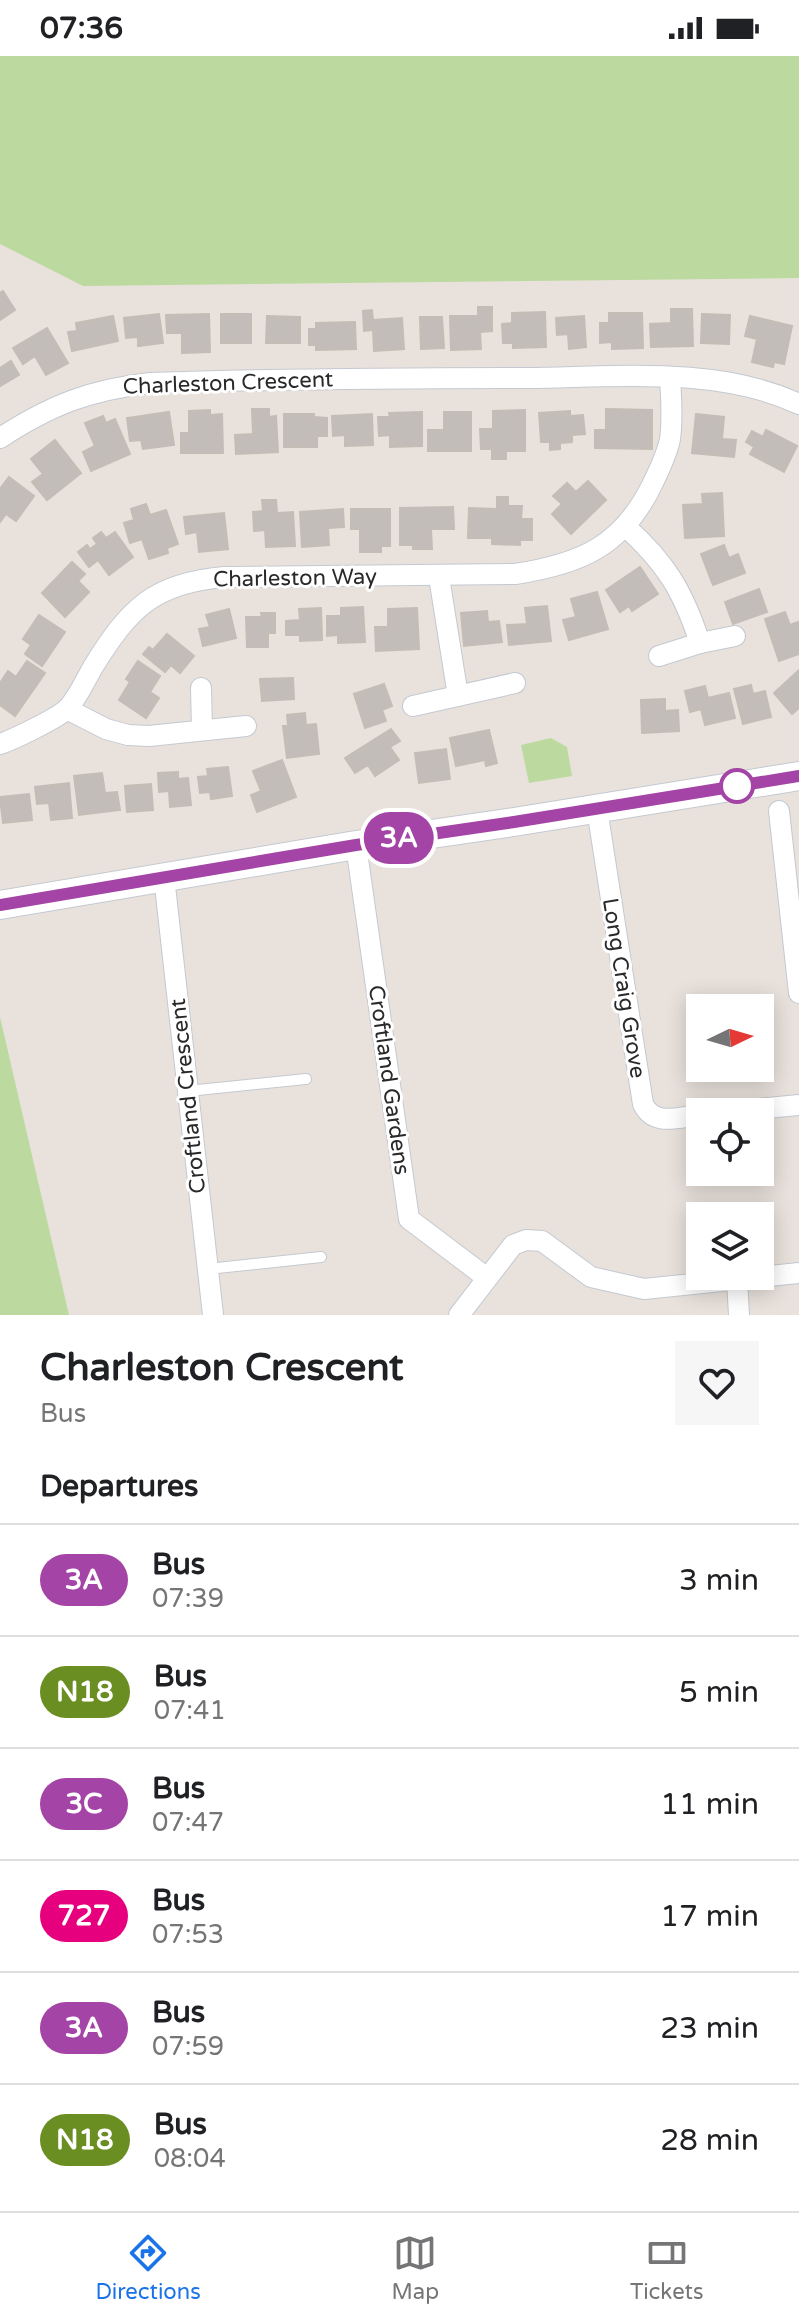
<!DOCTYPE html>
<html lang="en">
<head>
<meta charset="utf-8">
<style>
  body { margin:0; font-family:"Varela Round",sans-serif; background:#f6f6f6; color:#202124; height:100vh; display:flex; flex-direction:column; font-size:30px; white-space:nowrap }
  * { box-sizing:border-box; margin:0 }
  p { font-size:26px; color:#757577 }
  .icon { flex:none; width:44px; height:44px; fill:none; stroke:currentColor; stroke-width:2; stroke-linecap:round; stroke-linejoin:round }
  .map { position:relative; height:1259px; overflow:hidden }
  .sheet { display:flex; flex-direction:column; background:#fff; flex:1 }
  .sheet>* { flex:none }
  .badge { padding:0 16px; border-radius:26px; font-size:28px; line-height:52px }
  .needle { width:52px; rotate:85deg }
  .buttons { position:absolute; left:686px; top:938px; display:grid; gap:16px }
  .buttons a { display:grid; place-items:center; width:88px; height:88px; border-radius:0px; background:#fff; box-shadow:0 4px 20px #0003; font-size:40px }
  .map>.badge { position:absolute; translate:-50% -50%; box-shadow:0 0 0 4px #fff }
  h2 { padding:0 40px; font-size:30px; line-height:72px }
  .round { display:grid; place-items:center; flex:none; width:84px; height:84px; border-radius:0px; background:#f6f6f6 }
  .head { display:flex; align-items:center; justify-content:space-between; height:136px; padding:0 40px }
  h1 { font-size:38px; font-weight:700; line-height:60px }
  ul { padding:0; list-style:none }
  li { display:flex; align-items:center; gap:24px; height:112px; padding:0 40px; border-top:2px solid #e0e0e0 }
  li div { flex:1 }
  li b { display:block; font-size:30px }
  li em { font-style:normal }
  li .badge { min-width:88px; font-weight:700; text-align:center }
  .status { display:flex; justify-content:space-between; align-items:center; height:56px; padding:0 40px; background:#fff; direction:ltr }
  .status svg { height:22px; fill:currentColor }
  .menu { display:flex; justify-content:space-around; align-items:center; height:112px; border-top:2px solid #e0e0e0; background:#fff; font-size:22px; color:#757577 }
  .menu a { display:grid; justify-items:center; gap:4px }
  .menu .current { color:#1a73e8 }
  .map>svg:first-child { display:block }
</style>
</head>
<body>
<div class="status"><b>07:36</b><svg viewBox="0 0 49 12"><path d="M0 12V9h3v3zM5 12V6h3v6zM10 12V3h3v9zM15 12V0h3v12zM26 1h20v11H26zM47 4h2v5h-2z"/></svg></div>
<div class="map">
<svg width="799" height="1259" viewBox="0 0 799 1259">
  <rect width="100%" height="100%" fill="#e9e2dc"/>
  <!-- green -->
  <g fill="#bcda9f">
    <polygon points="0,0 799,0 799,222 83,230 0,188"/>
    <polygon points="551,682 567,691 572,720 529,727 521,689"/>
    <polygon points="0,961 69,1259 0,1259"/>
  </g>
  <!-- building -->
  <g fill="#c2bdb8" stroke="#c4bdb6" stroke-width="2">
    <polygon points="3,235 15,254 0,264 0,237"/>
    <polygon points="478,251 492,251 492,275 480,276 481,293 451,294 450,260 478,260"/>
    <polygon points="671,253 692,253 693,290 651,291 650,268 671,267"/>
    <polygon points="372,254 373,264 402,262 404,293 374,295 373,274 364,275 363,255"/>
    <polygon points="545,256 546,291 513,292 513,287 503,287 502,268 512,267 512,257"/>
    <polygon points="609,257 642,257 643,292 612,293 612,286 600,287 600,267 609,267"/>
    <polygon points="159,258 163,287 138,290 138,281 126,282 124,262"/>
    <polygon points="209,258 210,296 182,297 182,277 167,277 166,259"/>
    <rect x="221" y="258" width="30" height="29"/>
    <polygon points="702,258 730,259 729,288 701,287"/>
    <polygon points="113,260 118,285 72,295 68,276 77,275 76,267"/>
    <polygon points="267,260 300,261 300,287 266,287"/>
    <polygon points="584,260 586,291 569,293 568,278 557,279 556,262"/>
    <polygon points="750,260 792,270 784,308 774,306 773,311 752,306 757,283 745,280"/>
    <polygon points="420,261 442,261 444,292 421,293"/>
    <polygon points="355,266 356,293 316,294 316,289 309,289 309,273 316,273 316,267"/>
    <polygon points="47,272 68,307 46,319 35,300 23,308 13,292"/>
    <polygon points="11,305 19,319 0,330 0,312"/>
    <polygon points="252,353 269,353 269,361 276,360 278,396 236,398 235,379 253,378"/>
    <polygon points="606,353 652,354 652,393 595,392 595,374 606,374"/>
    <polygon points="210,354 210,359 222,358 223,397 181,397 181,377 189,377 189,355"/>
    <polygon points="525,354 525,395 506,395 506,403 492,403 492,393 481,393 480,373 493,373 493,355"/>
    <polygon points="570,355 570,360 583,359 585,378 572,379 572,386 560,387 560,393 550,394 550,386 541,386 539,357"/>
    <polygon points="169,356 174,389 143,393 141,384 130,385 127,362"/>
    <polygon points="422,356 422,390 390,391 390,379 379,380 378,361 390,361 389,357"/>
    <polygon points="444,356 471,356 471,395 428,395 428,374 444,374"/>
    <polygon points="284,358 314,358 314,361 327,362 327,380 317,380 317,391 284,391"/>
    <polygon points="372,358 373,389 345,390 345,379 333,380 332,360"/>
    <polygon points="696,358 724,361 722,383 736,384 734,401 692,397"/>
    <polygon points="103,360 106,367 115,363 130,398 91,415 83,396 95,390 85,367"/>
    <polygon points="766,374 797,390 784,416 750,398 754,391 746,386 752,375 763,381"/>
    <polygon points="55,384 81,417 47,444 32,426 43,418 31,403"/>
    <polygon points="9,421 34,440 16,465 6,458 0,466 0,433"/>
    <polygon points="588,425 606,444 571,478 552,458 562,448 553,440 567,427 576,436"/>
    <polygon points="722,437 724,480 685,482 683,449 703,448 702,438"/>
    <polygon points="497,441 508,441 508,450 522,450 521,463 532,463 532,484 520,484 520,489 492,488 492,482 468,482 469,452 497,453"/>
    <polygon points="262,444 276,444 277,457 293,456 295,490 266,491 265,474 254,475 253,456 263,455"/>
    <polygon points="146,448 150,459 166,454 178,488 167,492 168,497 149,503 142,483 130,487 124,467 134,464 131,453"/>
    <polygon points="453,451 454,473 431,473 432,493 413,493 413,489 400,489 400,452"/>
    <polygon points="343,453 344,471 328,472 329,489 302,491 300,456"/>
    <polygon points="351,453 390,453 390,490 381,490 381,496 360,496 360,473 351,473"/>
    <polygon points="224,457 228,493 199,496 197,476 186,478 184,461"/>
    <polygon points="101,476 106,482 115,476 133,501 109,519 98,504 89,511 78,496 87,489 90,493 97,488 93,482"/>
    <polygon points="724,489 729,502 738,498 745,517 713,529 701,498"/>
    <polygon points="72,506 85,518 78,525 89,536 65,561 42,537"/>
    <polygon points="640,511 658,538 632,555 629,550 620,556 606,534"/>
    <polygon points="759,533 767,556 733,568 725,546"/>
    <polygon points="597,536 608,573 569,584 563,564 576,561 571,543"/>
    <polygon points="547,550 551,585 509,589 507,569 527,568 525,552"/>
    <polygon points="363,551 365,586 338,587 338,579 327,580 327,560 341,560 341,552"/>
    <polygon points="321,552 322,584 300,585 300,579 286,579 286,565 300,564 299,553"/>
    <polygon points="417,552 419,593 376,595 375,571 388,571 388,553"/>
    <polygon points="229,553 236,582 203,590 199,573 210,571 206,559"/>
    <polygon points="487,555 488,566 499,565 502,586 464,590 461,557"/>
    <polygon points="785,556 790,569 798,566 799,568 799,598 779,605 765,563"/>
    <polygon points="261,557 275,557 275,577 268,577 268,591 247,591 246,561 262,561"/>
    <polygon points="39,559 65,576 42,610 25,598 31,589 23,583"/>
    <polygon points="167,578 194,600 180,617 171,609 165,616 143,598 149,591 153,594"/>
    <polygon points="27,605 45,617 15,660 0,649 0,627 8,615 16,621"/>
    <polygon points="138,605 160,620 150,636 159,642 146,662 119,644 130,626 126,623"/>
    <polygon points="798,615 799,652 792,658 774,637"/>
    <polygon points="293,622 294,643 262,645 260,623"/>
    <polygon points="384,628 392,650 382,654 386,665 365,672 354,638"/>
    <polygon points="751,629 753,638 765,635 771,661 743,668 734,633"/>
    <polygon points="705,630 708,642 729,637 735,662 705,669 701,653 690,656 685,635"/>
    <polygon points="665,643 665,655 678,654 679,675 642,677 641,644"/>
    <polygon points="305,657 306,669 316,668 319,698 287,702 283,670 288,670 287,659"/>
    <polygon points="391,673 400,685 390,691 399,704 375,720 368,709 355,717 345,702"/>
    <polygon points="489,674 497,707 486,710 485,704 456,710 450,682"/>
    <polygon points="446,693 450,723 419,727 415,697"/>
    <polygon points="282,704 296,741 257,756 251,739 261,735 253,715"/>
    <polygon points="228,711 232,740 211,743 210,736 200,737 198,721 208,720 207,713"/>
    <polygon points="178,716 178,723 188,722 191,749 170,751 169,735 159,736 158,717"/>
    <polygon points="102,717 105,737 117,736 120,754 79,759 74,720"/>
    <polygon points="69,727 72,762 51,764 49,747 37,748 35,731"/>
    <polygon points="151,728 153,754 127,756 125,730"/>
    <polygon points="29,738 32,764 3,767 0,741"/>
  </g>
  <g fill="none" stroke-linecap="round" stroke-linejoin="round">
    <!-- lane casing -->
    <g stroke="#c4c9d1" stroke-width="12">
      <g id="lane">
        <polyline points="188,1035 306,1023"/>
        <polyline points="208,1213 321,1201"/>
      </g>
    </g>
    <!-- street casing -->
    <g stroke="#c4c9d1" stroke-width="22">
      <g id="street">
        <path d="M 0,382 C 51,349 89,334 150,327 C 276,323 402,322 528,322 C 617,321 718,310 799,348"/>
        <path d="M 626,471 C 666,507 683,535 700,587"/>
        <polyline points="439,521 458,640"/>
        <polyline points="659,600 700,587 735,580"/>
        <polyline points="201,632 202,673"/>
        <polyline points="413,650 515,627"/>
        <polyline points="67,653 106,673 128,679 149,680 246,670"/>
        <path d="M 0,688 C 15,683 55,663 66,654 C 76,645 86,623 93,611 C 129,553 153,527 224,521 L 515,518 C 581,508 622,490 652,429 C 659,414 667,399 670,383 C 673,363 671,341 670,321"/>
        <path d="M 597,753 L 643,1048 C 654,1071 678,1061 700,1059"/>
        <polyline points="779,755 799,937"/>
        <polyline points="356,789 409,1163 487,1222"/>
        <polyline points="164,821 213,1259"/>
        <polyline points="726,1056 799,1049"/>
        <polyline points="737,1223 739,1259"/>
        <polyline points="459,1259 513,1189 526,1184 542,1185 591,1221 644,1233 799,1217"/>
      </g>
    </g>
    <!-- secondary casing -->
    <g stroke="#c4c9d1" stroke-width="30">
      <polyline id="secondary" points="0,849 356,789 514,766 799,720"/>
    </g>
    <!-- lane -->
    <use href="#lane" stroke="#fff" stroke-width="10"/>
    <!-- street -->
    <use href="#street" stroke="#fff" stroke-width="20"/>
    <!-- secondary -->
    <use href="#secondary" stroke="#fff" stroke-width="28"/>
  </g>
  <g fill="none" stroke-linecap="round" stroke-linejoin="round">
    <!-- line casing -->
    <g stroke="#fff" stroke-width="18">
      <polyline id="line" points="0,849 356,789 514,766 799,720"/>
    </g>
    <!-- line -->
    <use href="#line" stroke="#a444a6" stroke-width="12"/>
  </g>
  <!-- markers -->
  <circle fill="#fff" stroke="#a444a6" stroke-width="4" cx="737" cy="730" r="16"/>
  <g text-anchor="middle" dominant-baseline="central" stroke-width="6" stroke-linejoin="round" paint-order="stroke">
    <!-- street labels -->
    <g font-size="22" fill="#292929" stroke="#fff">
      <text transform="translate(228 327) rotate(-2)">Charleston Crescent</text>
      <text transform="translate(295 522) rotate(-1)">Charleston Way</text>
      <text transform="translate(624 932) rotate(81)">Long Craig Grove</text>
      <text transform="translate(389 1024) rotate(82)">Croftland Gardens</text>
      <text transform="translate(188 1040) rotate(-96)">Croftland Crescent</text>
    </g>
  </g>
</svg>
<div class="buttons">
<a><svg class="needle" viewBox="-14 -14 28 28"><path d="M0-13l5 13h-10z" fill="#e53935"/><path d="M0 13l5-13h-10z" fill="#757577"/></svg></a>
<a><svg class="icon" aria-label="locate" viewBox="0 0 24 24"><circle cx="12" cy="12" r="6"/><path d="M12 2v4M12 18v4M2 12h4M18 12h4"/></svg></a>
<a><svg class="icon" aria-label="layers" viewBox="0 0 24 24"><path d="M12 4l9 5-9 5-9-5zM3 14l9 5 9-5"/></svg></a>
</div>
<b class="badge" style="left:399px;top:782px;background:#a444a6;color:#fff">3A</b>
</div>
<section class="sheet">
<div class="head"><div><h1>Charleston Crescent</h1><p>Bus</p></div><a class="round"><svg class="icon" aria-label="heart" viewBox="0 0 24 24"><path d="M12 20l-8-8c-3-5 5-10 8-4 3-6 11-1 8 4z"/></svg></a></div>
<h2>Departures</h2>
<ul>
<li><span class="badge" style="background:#a444a6;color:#fff">3A</span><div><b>Bus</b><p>07:39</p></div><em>3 min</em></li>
<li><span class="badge" style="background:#6b8e23;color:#fff">N18</span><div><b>Bus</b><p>07:41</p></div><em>5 min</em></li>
<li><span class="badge" style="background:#a444a6;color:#fff">3C</span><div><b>Bus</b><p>07:47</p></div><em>11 min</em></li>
<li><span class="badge" style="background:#e6007e;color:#fff">727</span><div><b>Bus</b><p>07:53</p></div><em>17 min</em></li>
<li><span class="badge" style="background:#a444a6;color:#fff">3A</span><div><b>Bus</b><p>07:59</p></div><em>23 min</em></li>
<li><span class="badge" style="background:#6b8e23;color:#fff">N18</span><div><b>Bus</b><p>08:04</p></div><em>28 min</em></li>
</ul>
</section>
<nav class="menu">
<a class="current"><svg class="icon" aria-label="directions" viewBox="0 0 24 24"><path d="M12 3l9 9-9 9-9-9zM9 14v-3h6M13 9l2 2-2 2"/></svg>Directions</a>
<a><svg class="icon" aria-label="map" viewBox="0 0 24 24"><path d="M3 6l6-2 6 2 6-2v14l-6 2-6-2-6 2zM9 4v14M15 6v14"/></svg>Map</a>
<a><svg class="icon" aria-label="tickets" viewBox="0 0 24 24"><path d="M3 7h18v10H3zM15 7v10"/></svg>Tickets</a>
</nav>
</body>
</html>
